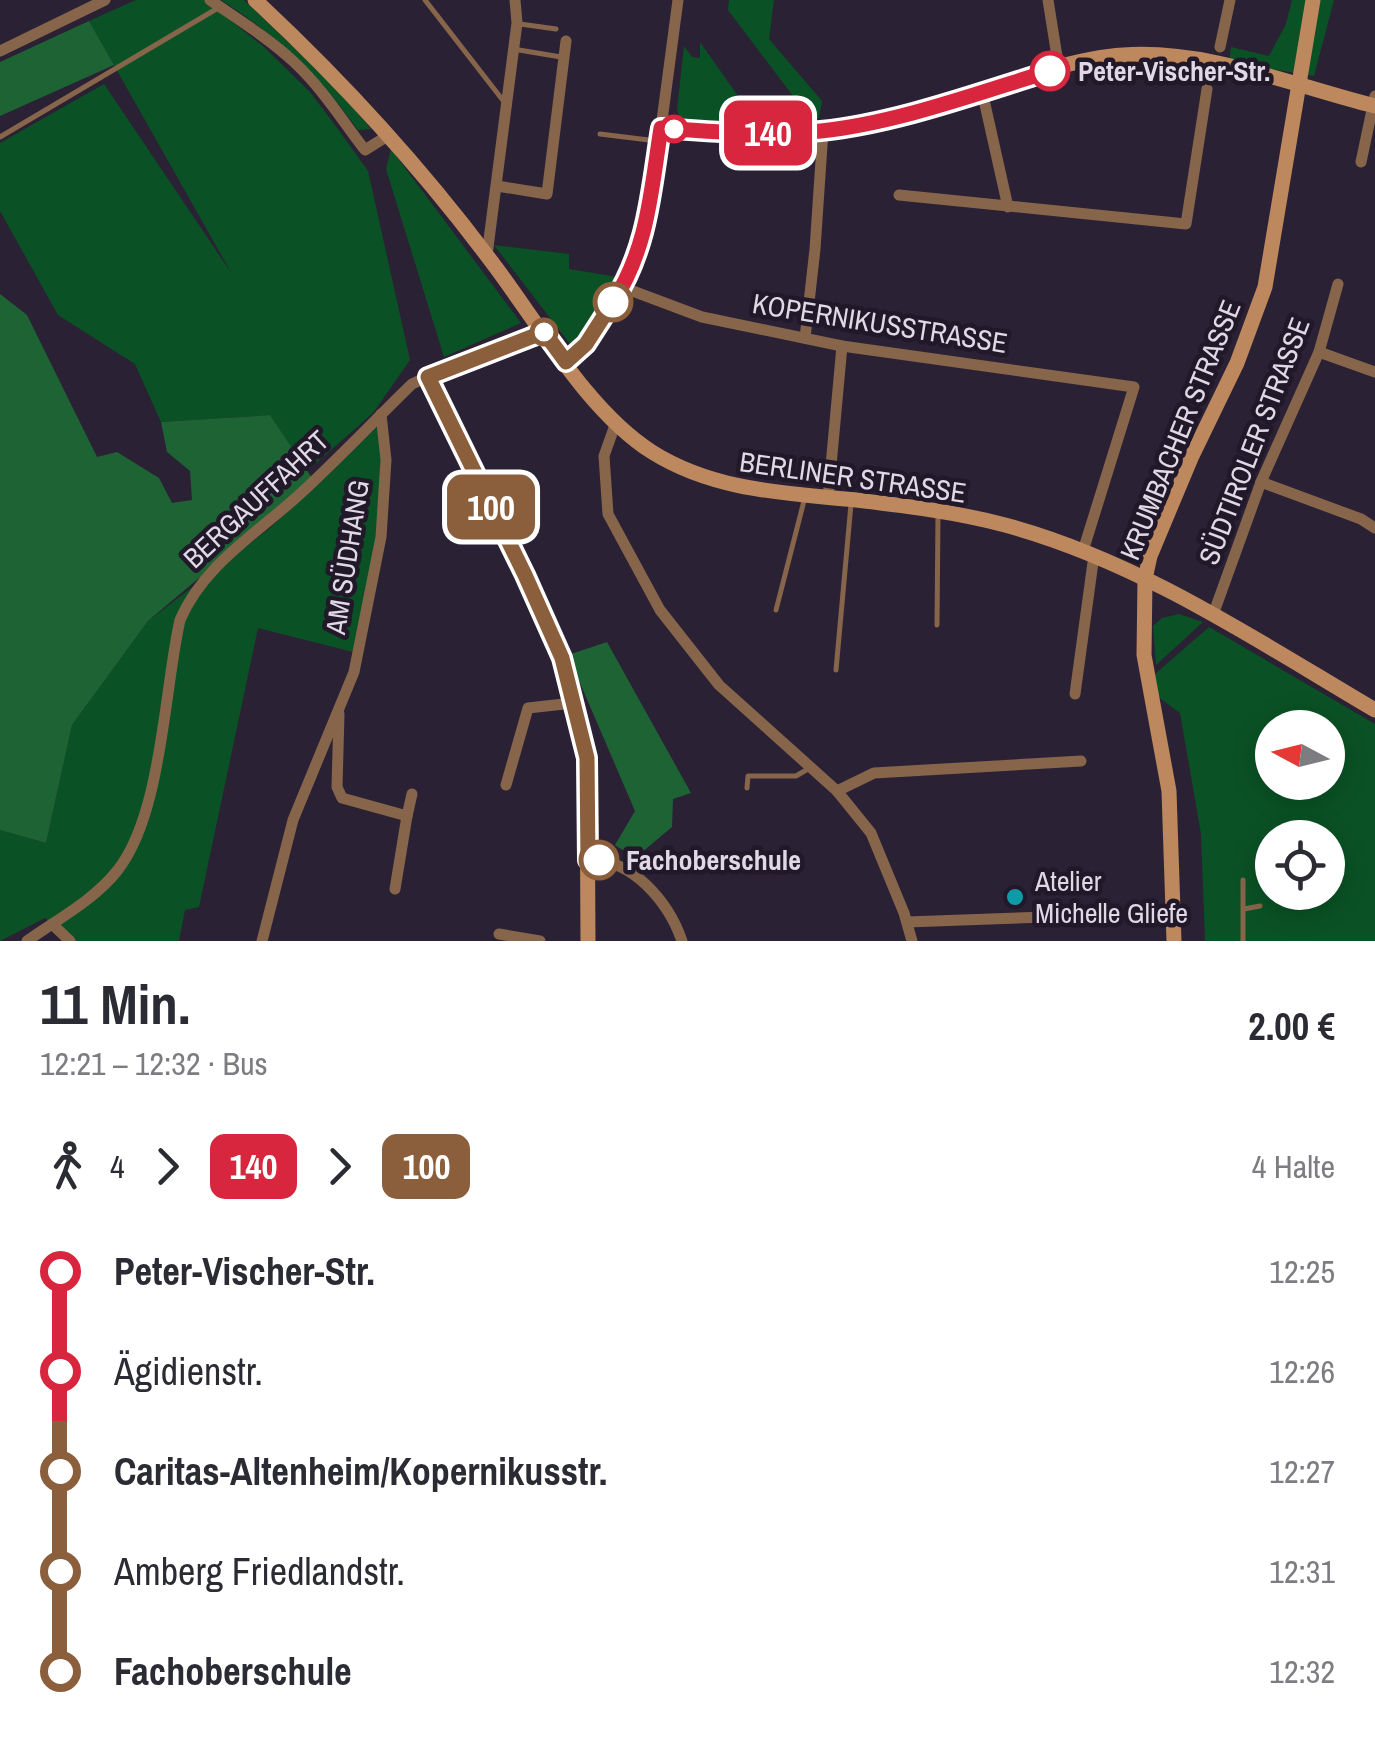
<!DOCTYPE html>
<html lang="de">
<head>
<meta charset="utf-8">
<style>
  body { margin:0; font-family:"Archivo Narrow",sans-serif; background:#f7f7f7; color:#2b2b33; height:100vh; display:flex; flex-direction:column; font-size:38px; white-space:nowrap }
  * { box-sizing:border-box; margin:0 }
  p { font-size:32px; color:#7c7c81 }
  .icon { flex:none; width:55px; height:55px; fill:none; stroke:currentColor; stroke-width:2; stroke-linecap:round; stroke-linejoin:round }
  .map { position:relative; height:941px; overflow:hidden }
  .drawer { display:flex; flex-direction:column; background:#fff; flex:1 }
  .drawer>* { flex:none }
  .badge { padding:0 20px; border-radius:15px; font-size:35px; line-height:65px }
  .needle { width:65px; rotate:277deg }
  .fabs { position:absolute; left:1255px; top:710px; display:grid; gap:20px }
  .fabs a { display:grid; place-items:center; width:90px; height:90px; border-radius:50%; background:#fff; box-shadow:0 5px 25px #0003; font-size:50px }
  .map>.badge { position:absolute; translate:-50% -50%; box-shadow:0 0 0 5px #fff }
  .legs { display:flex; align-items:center; gap:15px; height:110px; padding:0 40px; font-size:32px }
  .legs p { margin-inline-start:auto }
  .head { display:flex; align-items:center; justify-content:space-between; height:170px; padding:0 40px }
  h1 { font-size:55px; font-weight:700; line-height:75px }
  ul { padding:0 40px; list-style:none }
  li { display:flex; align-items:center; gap:35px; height:100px; font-size:38px }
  li i { display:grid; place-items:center; width:15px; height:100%; margin:0 12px; background:currentColor }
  li i::after { content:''; width:25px; height:25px; margin:-12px; border:8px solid; border-radius:50%; background:#fff }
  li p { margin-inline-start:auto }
  li:first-child i { background:linear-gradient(#0000 50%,currentColor 0) }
  li:last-child i { background:linear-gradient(currentColor 50%,#0000 0) }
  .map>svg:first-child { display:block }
</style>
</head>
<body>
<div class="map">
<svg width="1375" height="941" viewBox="0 0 1375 941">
  <rect width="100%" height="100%" fill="#2b2134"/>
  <!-- green -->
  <g fill="#0a5225" fill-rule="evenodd">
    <polygon points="136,0 205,0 264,47 310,92 335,125 368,171 410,360 373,413 307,471 270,415 161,422 135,364 58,315 0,211 0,143 104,84 232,274 89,21"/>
    <path d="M 221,0 L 244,0 L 336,88 L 371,129 L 358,130 C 319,76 278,36 221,0 Z"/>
    <polygon points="729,0 774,0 769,39 822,101 819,118 792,122 793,96 728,10"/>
    <polygon points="1292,0 1334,0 1314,76 1229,62 1231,47 1269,56 1286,24"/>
    <polygon points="700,42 752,116 751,126 693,123 681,119 677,110 684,46 692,57 700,58"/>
    <polygon points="391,149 521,323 444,357 386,169"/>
    <polygon points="494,245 569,254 569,269 618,277 593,320 570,344"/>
    <path d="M 378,426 C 389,502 368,579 353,652 L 258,628 L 199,907 L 185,910 L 179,941 L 72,941 L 45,918 L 0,941 L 0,830 L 46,843 L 72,725 L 148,621 L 270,528 Z"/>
    <polygon points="1179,614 1203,622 1156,665 1153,626 1162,618"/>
    <path d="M 1209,627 L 1375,724 L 1375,941 L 1205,941 L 1201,834 L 1180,713 L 1157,696 L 1155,674 ZM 1272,728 L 1328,728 L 1328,782 L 1272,782 ZM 1272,838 L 1328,838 L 1328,892 L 1272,892 Z"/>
  </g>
  <!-- forest -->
  <g fill="#1e6334">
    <polygon points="89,21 114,65 0,116 0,62"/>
    <polygon points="0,294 27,315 97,457 117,452 159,478 172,503 192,500 190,471 167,452 161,422 270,415 314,481 148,621 72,725 46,843 0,830"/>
    <polygon points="607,642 691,793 673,799 672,827 635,858 615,845 635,811 568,655"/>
  </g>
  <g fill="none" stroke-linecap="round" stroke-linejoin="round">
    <!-- lane -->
    <g stroke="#86654b" stroke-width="5">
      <polyline points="425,0 505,103"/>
      <polyline points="520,24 556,29"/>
      <polyline points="513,49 561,57"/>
      <polyline points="600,134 657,141"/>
      <polyline points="0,137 218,8"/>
      <polyline points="776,610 805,497"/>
      <polyline points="937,625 938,514"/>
      <polyline points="836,670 851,504"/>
      <polyline points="747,788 748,776 796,776 808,769"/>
      <polyline points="1244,909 1260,906"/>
      <polyline points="1243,941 1243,880"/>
    </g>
    <!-- street -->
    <g stroke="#86654b" stroke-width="11">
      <path d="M 210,0 C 239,20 268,38 294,62 C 322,88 342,120 365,150 L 389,135"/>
      <polyline points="1048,0 1059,69"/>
      <polyline points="1220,47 1230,0"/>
      <polyline points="0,51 105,0"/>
      <polyline points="982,91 1008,207"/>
      <polyline points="661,128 678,0"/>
      <polyline points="1361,162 1375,96"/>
      <polyline points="497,186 547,194 566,41"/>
      <polyline points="899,195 1186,224 1207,89"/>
      <polyline points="487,255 517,23 515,0"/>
      <polyline points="622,287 702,317 842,346 1134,387 1083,551"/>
      <polyline points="805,338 815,249 823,131"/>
      <polyline points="1319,352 1375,372"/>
      <polyline points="615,425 604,456 608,514 660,610 719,685 837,791 871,833 904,913 912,941"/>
      <polyline points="1261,482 1361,519 1375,528"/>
      <polyline points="828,498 842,346"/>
      <polyline points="1213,615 1261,482 1319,352 1338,284"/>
      <polyline points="1075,694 1094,555"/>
      <polyline points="339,714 337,787 342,798 407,816 395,889"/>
      <polyline points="506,785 528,708 573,703"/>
      <polyline points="837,791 874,773 1081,761"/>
      <polyline points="407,816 412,794"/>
      <path d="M 588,861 C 632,857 669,903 682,941"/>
      <polyline points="907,922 1047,917"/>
      <polyline points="52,924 70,941"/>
      <polyline points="499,934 540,941"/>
      <path d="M 27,941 C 58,919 94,900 117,871 C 162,815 164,690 180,620 C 204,564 258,533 301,493 C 339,458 375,420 412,384 L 427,377"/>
      <polyline points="262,941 293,820 354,672 381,537 386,460 381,414"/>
    </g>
    <!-- secondary -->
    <g stroke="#bd885d" stroke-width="15">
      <path d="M 255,0 C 340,79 418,164 488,257 C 536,319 586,410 652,452 C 714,491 785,493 856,500 C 906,506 956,512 1005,525 C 1139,561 1256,640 1375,710"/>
      <polyline points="544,333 427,377 525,575 561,658 587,758 588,941"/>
      <path d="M 566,362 C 639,295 648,220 661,128 C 752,135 828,135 917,110 C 979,94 1061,59 1123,55 C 1208,49 1294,86 1375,106"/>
      <polyline points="1174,941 1169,791 1144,655 1145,579 1150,556 1191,458 1237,363 1265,287 1313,0"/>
    </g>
  </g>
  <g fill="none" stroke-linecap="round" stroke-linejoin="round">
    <!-- line-1 casing -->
    <g stroke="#fff" stroke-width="22">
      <path id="line-1" d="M 613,302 C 648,248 651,191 661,128 C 714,132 768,136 821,131 C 897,123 978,93 1050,71"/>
    </g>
    <!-- line-2 casing -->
    <g stroke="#fff" stroke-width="22">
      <polyline id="line-2" points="599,860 588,860 587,758 562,658 525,575 428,377 544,332 566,362 586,344 613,302"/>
    </g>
    <!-- line-1 -->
    <use href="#line-1" stroke="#d7263d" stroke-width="15"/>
    <!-- line-2 -->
    <use href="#line-2" stroke="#8b5e3c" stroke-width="15"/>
  </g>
  <!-- markers -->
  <g fill="#fff" stroke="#d7263d" stroke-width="5">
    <circle cx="1050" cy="71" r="18"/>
    <circle cx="674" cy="129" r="12"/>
  </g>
  <g fill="#fff" stroke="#8b5e3c" stroke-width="5">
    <circle cx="613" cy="302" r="18"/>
    <circle cx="544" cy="332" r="12"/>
    <circle cx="599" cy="860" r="18"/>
  </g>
  <circle fill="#0f9aa8" stroke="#21182a" stroke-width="4" cx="1015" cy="897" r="10"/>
  <g text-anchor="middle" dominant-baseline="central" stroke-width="9" stroke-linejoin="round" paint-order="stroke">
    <!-- stop labels -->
    <g font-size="28" font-weight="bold" fill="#dfd9e6" stroke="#21182a" text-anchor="start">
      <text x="1078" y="71">Peter-Vischer-Str.</text>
      <text x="626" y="860">Fachoberschule</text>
    </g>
    <!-- street labels -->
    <g font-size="28" fill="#dfd9e6" stroke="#21182a">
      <text transform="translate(880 323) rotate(9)">KOPERNIKUSSTRASSE</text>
      <text transform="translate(1180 430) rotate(-68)">KRUMBACHER STRASSE</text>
      <text transform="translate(1254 441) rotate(-69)">SÜDTIROLER STRASSE</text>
      <text transform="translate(853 477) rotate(8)">BERLINER STRASSE</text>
      <text transform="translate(256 499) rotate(-43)">BERGAUFFAHRT</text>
      <text transform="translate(347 557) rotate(-81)">AM SÜDHANG</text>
    </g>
    <!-- poi labels -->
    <g font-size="28" fill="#dfd9e6" stroke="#21182a" text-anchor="start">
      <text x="1035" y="881">Atelier<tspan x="1035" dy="32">Michelle Gliefe</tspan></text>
    </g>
  </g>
</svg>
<div class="fabs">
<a><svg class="needle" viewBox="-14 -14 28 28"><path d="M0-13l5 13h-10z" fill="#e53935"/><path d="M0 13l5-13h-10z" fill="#7c7c81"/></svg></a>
<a><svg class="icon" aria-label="locate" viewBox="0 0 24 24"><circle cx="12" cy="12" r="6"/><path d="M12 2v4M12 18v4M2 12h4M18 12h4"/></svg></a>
</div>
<b class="badge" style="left:768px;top:133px;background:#d7263d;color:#fff">140</b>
<b class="badge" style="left:491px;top:507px;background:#8b5e3c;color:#fff">100</b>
</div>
<section class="drawer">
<div class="head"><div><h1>11 Min.</h1><p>12:21 – 12:32 · Bus</p></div><b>2.00 €</b></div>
<div class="legs"><svg class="icon" aria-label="walk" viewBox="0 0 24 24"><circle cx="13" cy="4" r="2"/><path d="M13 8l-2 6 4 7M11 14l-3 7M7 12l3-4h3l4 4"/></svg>4<svg class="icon" aria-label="forward" viewBox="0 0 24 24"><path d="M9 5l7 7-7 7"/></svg><b class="badge" style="background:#d7263d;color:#fff">140</b><svg class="icon" aria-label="forward" viewBox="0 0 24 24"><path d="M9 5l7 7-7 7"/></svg><b class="badge" style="background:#8b5e3c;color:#fff">100</b><p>4 Halte</p></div>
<ul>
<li><i style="color:#d7263d"></i><b>Peter-Vischer-Str.</b><p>12:25</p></li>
<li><i style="color:#d7263d"></i><span>Ägidienstr.</span><p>12:26</p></li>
<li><i style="color:#8b5e3c"></i><b>Caritas-Altenheim/Kopernikusstr.</b><p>12:27</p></li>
<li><i style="color:#8b5e3c"></i><span>Amberg Friedlandstr.</span><p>12:31</p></li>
<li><i style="color:#8b5e3c"></i><b>Fachoberschule</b><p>12:32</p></li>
</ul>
</section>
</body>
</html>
